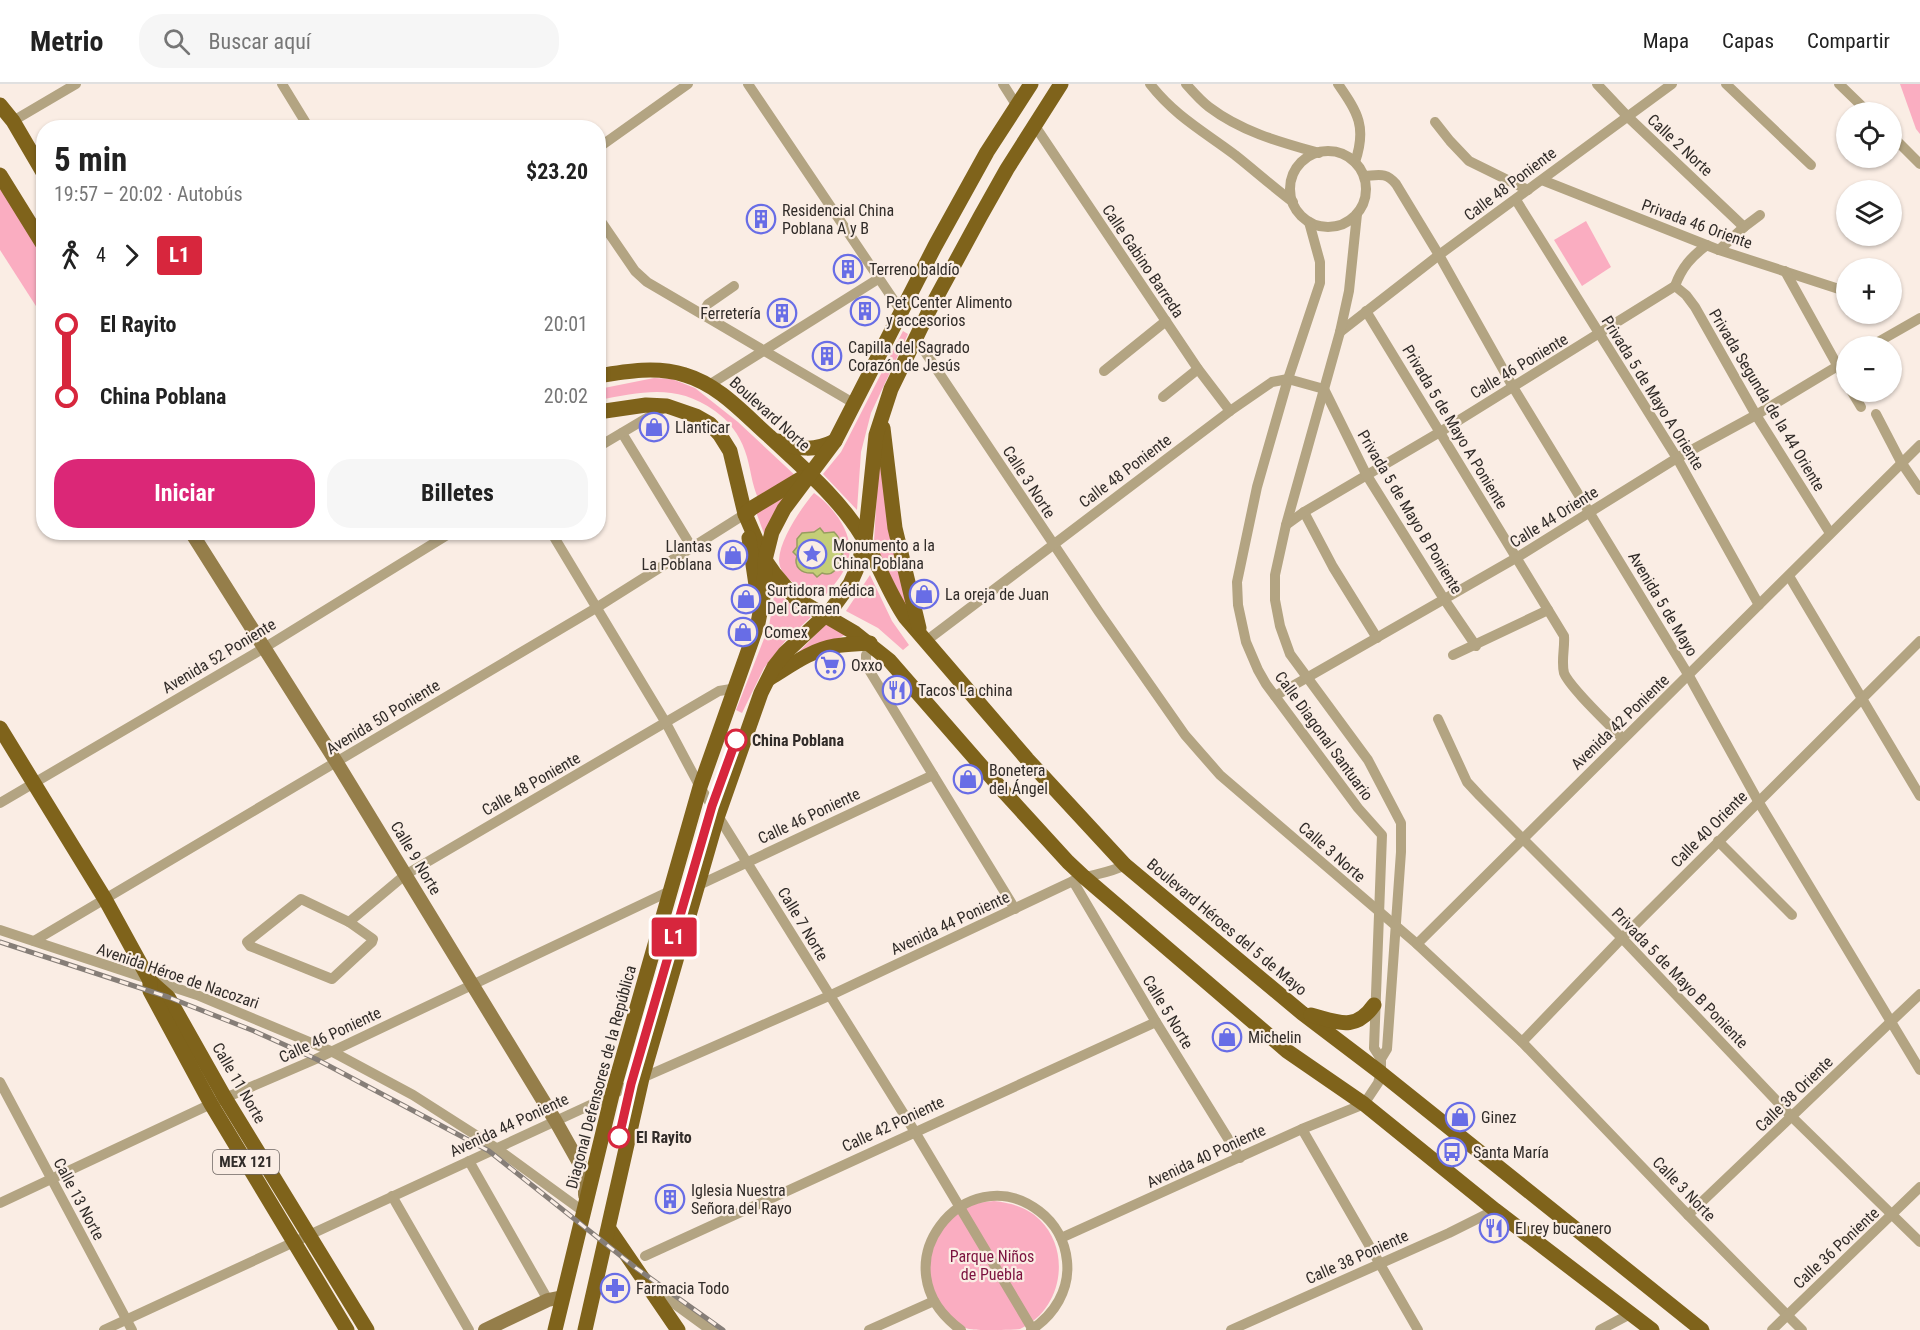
<!DOCTYPE html>
<html lang="es">
<head>
<meta charset="utf-8">
<style>
  body { margin:0; font-family:"Roboto Condensed",sans-serif; background:#f6f6f6; color:#222; height:100vh; display:flex; flex-direction:column; font-size:22px; white-space:nowrap }
  * { box-sizing:border-box; margin:0 }
  p { font-size:20px; color:#767676 }
  .icon { flex:none; width:33px; height:33px; fill:none; stroke:currentColor; stroke-width:2; stroke-linecap:round; stroke-linejoin:round }
  .map { position:relative; flex:1; overflow:hidden }
  .side { position:absolute; left:36px; top:36px; width:570px; height:420px; display:flex; flex-direction:column; background:#fff; border-radius:24px; box-shadow:0 2px 4px #0004 }
  .side>* { flex:none }
  .badge { padding:0 12px; border-radius:4px; font-size:21px; line-height:39px }
  .controls { position:absolute; left:1836px; top:18px; display:grid; gap:12px }
  .controls a { display:grid; place-items:center; width:66px; height:66px; border-radius:50%; background:#fff; box-shadow:0 2px 4px #0004; font-size:30px }
  .map>.badge { position:absolute; translate:-50% -50%; box-shadow:0 0 0 3px #fff }
  .legs { display:flex; align-items:center; gap:9px; height:66px; padding:0 18px; font-size:20px }
  .legs p { margin-inline-start:auto }
  .overview { display:flex; align-items:center; justify-content:space-between; height:102px; padding:0 18px }
  h1 { font-size:33px; font-weight:700; line-height:45px }
  .cta { display:flex; gap:12px; margin-top:auto; padding:12px 18px }
  .cta a { flex:1; height:69px; border-radius:24px; background:#db2777; color:#fff; font-size:24px; font-weight:700; line-height:69px; text-align:center }
  .cta a+a { background:#f6f6f6; color:#222 }
  ul { padding:0 18px; list-style:none }
  li { display:flex; align-items:center; gap:21px; height:72px; font-size:22px }
  li i { display:grid; place-items:center; width:9px; height:100%; margin:0 8px; background:currentColor }
  li i::after { content:''; width:15px; height:15px; margin:-8px; border:4px solid; border-radius:50%; background:#fff }
  li p { margin-inline-start:auto }
  li:first-child i { background:linear-gradient(#0000 50%,currentColor 0) }
  li:last-child i { background:linear-gradient(currentColor 50%,#0000 0) }
  header { display:flex; align-items:center; gap:36px; box-sizing:border-box; height:84px; padding:0 30px; background:#fff; border-bottom:2px solid #e0e0e0 }
  header strong { font-size:28px }
  nav { display:flex; gap:33px; margin-inline-start:auto; font-size:21px }
  .search { width:420px; height:54px; background:#f6f6f6; display:flex; align-items:center; gap:15px; box-sizing:border-box; padding:0 21px; border-radius:24px; color:#767676; font-size:22px }
  .map>svg:first-child { display:block }
</style>
</head>
<body>
<header>
<strong>Metrio</strong>
<div class="search"><svg class="icon" aria-label="search" viewBox="0 0 24 24"><circle cx="10" cy="10" r="6"/><path d="M15 15l6 6"/></svg>Buscar aquí</div>
<nav><a>Mapa</a><a>Capas</a><a>Compartir</a></nav>
</header>
<div class="map">
<svg width="1920" height="1246" viewBox="0 0 1920 1246">
  <rect width="100%" height="100%" fill="#faede4"/>
  <!-- green -->
  <g fill="#faadc1">
    <polygon points="1900,0 1920,0 1920,50 1916,45"/>
    <polygon points="0,103 43,174 43,233 0,166"/>
    <polygon points="1586,137 1611,183 1582,202 1554,156"/>
    <polygon points="903,247 908,250 871,329 861,368 857,426 823,390 841,368"/>
    <path d="M 654,294 L 672,295 L 695,304 L 738,338 L 798,394 L 759,416 C 751,400 751,383 745,367 C 739,350 729,337 715,327 C 676,299 642,308 599,316 L 599,305 Z"/>
    <polygon points="879,374 908,523 901,517 874,457"/>
    <path d="M 814,409 C 834,423 856,452 848,477 C 844,490 833,502 824,513 C 809,509 779,496 779,476 C 780,455 801,424 814,409 Z"/>
    <polygon points="789,410 766,455 756,428"/>
    <polygon points="870,491 892,537 909,561 903,566 878,544 846,527"/>
    <polygon points="775,506 790,520 811,533 786,556 764,584 742,629 736,626 769,542"/>
    <polygon points="828,538 849,549 787,580"/>
    <path d="M 994,1117 C 1011,1119 1027,1123 1040,1136 C 1072,1168 1062,1226 1020,1245 C 1011,1246 994,1246 984,1246 C 968,1246 952,1243 943,1229 C 936,1220 930,1193 925,1182 L 946,1135 L 976,1119 Z"/>
  </g>
  <!-- water -->
  <path fill="#c4ce77" stroke="#989d60" stroke-width="1.5" d="M 820,444 L 824,449 L 834,448 C 840,454 841,458 838,466 L 843,470 L 838,474 C 840,484 832,493 822,489 L 817,493 L 813,489 C 802,490 793,483 797,472 L 793,468 L 797,463 L 797,455 L 802,449 L 814,448 Z"/>
  <g fill="none" stroke-linecap="round" stroke-linejoin="round">
    <!-- minor -->
    <g stroke="#b3a482" stroke-width="10">
      <polyline points="282,0 309,44"/>
      <polyline points="748,0 901,227"/>
      <polyline points="1003,0 1017,22"/>
      <path d="M 1150,0 C 1175,32 1203,47 1235,71 C 1254,86 1273,103 1293,118"/>
      <path d="M 1186,0 C 1193,8 1201,17 1209,23 C 1242,48 1280,58 1319,69"/>
      <path d="M 1338,0 C 1358,29 1367,43 1355,78"/>
      <polyline points="1597,0 1628,33 1744,143"/>
      <polyline points="1726,0 1811,81"/>
      <polyline points="1839,0 1868,28"/>
      <polyline points="13,37 76,0"/>
      <polyline points="1435,38 1450,57 1469,77 1528,106"/>
      <polyline points="1035,42 1198,285 1230,327"/>
      <polyline points="1892,52 1920,80"/>
      <polyline points="598,64 688,0"/>
      <circle cx="1328" cy="105" r="38"/>
      <path d="M 1365,92 C 1379,91 1386,88 1396,100 L 1439,171 L 1513,303 L 1689,592 L 1758,717 L 1920,986"/>
      <polyline points="1542,96 1719,166 1845,207"/>
      <polyline points="1516,116 1677,374 1759,521"/>
      <polyline points="598,133 635,187 647,198 855,320"/>
      <polyline points="1309,138 1320,178 1320,199 1288,295 1257,403 1237,498 1238,521 1246,558 1258,586 1266,600 1358,724 1382,751 1374,964 1381,975"/>
      <polyline points="1719,166 1744,143 1760,131"/>
      <polyline points="1785,187 1846,297"/>
      <polyline points="1675,202 1686,211 1695,223 1756,331 1830,449"/>
      <path d="M 1675,202 C 1682,183 1691,173 1707,161"/>
      <path d="M 1366,227 L 1564,552 C 1565,564 1561,577 1564,589 C 1570,604 1610,641 1623,655"/>
      <polyline points="702,230 708,220 734,202"/>
      <polyline points="1340,248 1439,171 1672,0"/>
      <polyline points="915,253 1099,528 1185,651 1220,691 1417,860 1522,958 1688,1131 1802,1246"/>
      <polyline points="1871,262 1920,234"/>
      <polyline points="1104,287 1166,237"/>
      <polyline points="709,301 878,195"/>
      <polyline points="1852,308 1861,323"/>
      <polyline points="1163,313 1198,285"/>
      <polyline points="1876,330 1901,378 1920,406"/>
      <polyline points="622,349 691,462"/>
      <polyline points="598,363 667,322"/>
      <polyline points="1304,428 1333,483 1377,554"/>
      <polyline points="1286,441 1304,428 1440,348 1675,202"/>
      <polyline points="551,448 666,639 700,703 915,1048 1033,1246"/>
      <polyline points="1789,492 1920,712"/>
      <polyline points="926,557 1230,327 1272,298 1288,295 1324,305 1366,390 1444,515 1476,562"/>
      <polyline points="872,561 866,571 866,581 1015,825"/>
      <polyline points="1453,571 1548,526"/>
      <polyline points="1275,612 1516,474 1677,374 1756,331 1846,277"/>
      <polyline points="1438,635 1467,698 1480,712 1622,854 1792,1033 1920,1158"/>
      <polyline points="0,719 264,564 452,448"/>
      <polyline points="1718,757 1792,831"/>
      <polyline points="1073,797 1156,938 1240,1074"/>
      <polyline points="699,801 933,691"/>
      <polygon points="301,815 349,838 373,855 372,858 332,895 250,862 247,858"/>
      <polyline points="349,838 405,791 719,607 737,604"/>
      <polyline points="0,846 197,911 331,967 413,1011 496,1064 584,1128"/>
      <polyline points="34,857 596,524 745,430"/>
      <polyline points="1417,860 1920,361"/>
      <polyline points="1522,958 1622,854 1920,557"/>
      <polyline points="0,998 132,1246"/>
      <polyline points="1302,1045 1418,1246"/>
      <polyline points="469,1077 548,1216"/>
      <polyline points="392,1112 469,1246"/>
      <polyline points="0,1119 211,1020 316,975 670,807"/>
      <polyline points="1688,1131 1920,910"/>
      <polyline points="1061,1154 1302,1045 1364,1020 1378,999 1381,989 1381,975 1387,965 1401,768 1401,739 1368,676 1290,570 1280,542 1275,516 1275,491 1286,441 1340,248 1349,207 1357,130"/>
      <polyline points="645,1172 1156,938"/>
      <path d="M 104,1246 L 612,1011 L 642,994 L 829,912 L 1073,797 C 1091,790 1108,790 1125,781"/>
      <polyline points="869,1246 934,1217"/>
      <path d="M 961,1246 C 874,1183 966,1071 1039,1127 C 1055,1139 1065,1157 1067,1177 C 1070,1206 1054,1231 1031,1246"/>
      <polyline points="1231,1246 1449,1149 1495,1126"/>
      <polyline points="1600,1246 1632,1229"/>
      <polyline points="1772,1246 1920,1103"/>
    </g>
    <!-- tertiary -->
    <polyline stroke="#b3a482" stroke-width="12" points="650,1201 712,1246"/>
    <!-- secondary -->
    <g stroke="#957e4a" stroke-width="14">
      <polyline points="191,448 337,679 555,1036 582,1084 585,1092 585,1111"/>
      <polyline points="485,1246 548,1216 563,1213"/>
    </g>
    <!-- primary -->
    <g stroke="#7f631b" stroke-width="15">
      <polyline points="0,21 13,37 44,90"/>
      <polyline points="0,91 44,162"/>
      <path d="M 598,292 C 627,287 657,282 685,291 C 719,301 743,329 769,352 C 802,383 838,413 862,452 C 878,478 888,508 905,533 L 1027,675 L 1125,781 L 1302,929 L 1381,989 L 1702,1246"/>
      <polyline points="598,328 646,321 667,322 696,332 710,340 720,351 730,367 745,430 765,476 774,489 795,514 855,549 889,576 1005,709 1068,778 1084,793 1287,967 1364,1020 1495,1126 1652,1246"/>
      <polyline points="883,344 895,444 919,544"/>
      <path d="M 778,357 C 799,366 815,367 835,357"/>
      <polyline points="745,430 752,424 802,394"/>
      <polyline points="749,454 756,501"/>
      <path d="M 770,594 C 790,582 811,566 835,562 C 846,560 858,560 870,559"/>
      <polyline points="0,644 105,815 150,897 168,913 225,1014 367,1246"/>
      <polyline points="150,897 150,907 211,1020 347,1246"/>
      <path d="M 1311,931 C 1338,938 1355,948 1374,921"/>
      <polyline points="609,1145 678,1246"/>
      <polyline points="555,1246 612,1011 700,703 758,539 764,508 765,476 772,448 784,425 835,357 935,162 987,68 1031,0"/>
      <polyline points="585,1246 642,994 718,731 761,609 774,583 785,569 831,526 850,500 858,482 865,456 876,351 891,305 929,227 980,133 1007,85 1061,0"/>
    </g>
    <!-- rail casing -->
    <g stroke="#867e78" stroke-width="5">
      <polyline id="rail" points="0,858 168,913 254,947 316,975 489,1067 636,1184 723,1246"/>
    </g>
    <!-- rail -->
    <use href="#rail" stroke="#faede4" stroke-width="3" stroke-dasharray="9" stroke-linecap="butt"/>
  </g>
  <g fill="none" stroke-linecap="round" stroke-linejoin="round">
    <!-- line-1 casing -->
    <g stroke="#fff" stroke-width="14">
      <polyline id="line-1" points="619,1053 631,1000 712,722 736,656"/>
    </g>
    <!-- line-1 -->
    <use href="#line-1" stroke="#d7263d" stroke-width="9"/>
  </g>
  <!-- icons -->
  <defs>
    <g id="building-ring" transform="scale(1.5)"><circle r="9.5" fill="#faede4" stroke="#686de6" stroke-width="1.5"/><path d="M-4-6H4V6H1V3H-1V6H-4ZM-2.5-4.3h1.7v1.8h-1.7ZM.8-4.3h1.7v1.8H.8ZM-2.5-1h1.7V.8h-1.7ZM.8-1h1.7V.8H.8Z" fill="#686de6"/></g>
    <g id="shop-ring" transform="scale(1.5)"><circle r="9.5" fill="#faede4" stroke="#686de6" stroke-width="1.5"/><path d="M-5-2.5h2.3a2.7 3.5 0 0 1 5.4 0H5L5.5 6h-11ZM-1.5-2.5h3a1.5 2.3 0 0 0-3 0Z" fill="#686de6"/></g>
    <g id="sight-ring" transform="scale(1.5)"><circle r="9.5" fill="#faede4" stroke="#686de6" stroke-width="1.5"/><path d="M0-6L1.8-2.2L6-1.7L2.9 1.2L3.7 5.4L0 3.3L-3.7 5.4L-2.9 1.2L-6-1.7L-1.8-2.2Z" fill="#686de6"/></g>
    <g id="supermarket-ring" transform="scale(1.5)"><circle r="9.5" fill="#faede4" stroke="#686de6" stroke-width="1.5"/><path d="M-6-5.5h2.5l.6 2H6L4.5 2H-2.5L-4.4-4H-6ZM-1.5 3.2a1.3 1.3 0 1 0 .1 0ZM3 3.2a1.3 1.3 0 1 0 .1 0Z" fill="#686de6"/></g>
    <g id="restaurant-ring" transform="scale(1.5)"><circle r="9.5" fill="#faede4" stroke="#686de6" stroke-width="1.5"/><path d="M-5-6h1v4h1v-4h1v4h1v-4h1v5L-1.5 .5V6h-2V.5L-5-1ZM5-6V6H3V1.5H1.5Q1.5-4 5-6Z" fill="#686de6"/></g>
    <g id="bus-ring" transform="scale(1.5)"><circle r="9.5" fill="#faede4" stroke="#686de6" stroke-width="1.5"/><path d="M-5-6H5V4H4V6H2V4H-2V6H-4V4H-5ZM-3.5-4V0h7V-4ZM-3.5 1.2v1.5H-2V1.2ZM2 1.2v1.5H3.5V1.2Z" fill="#686de6"/></g>
    <g id="pharmacy-ring" transform="scale(1.5)"><circle r="9.5" fill="#faede4" stroke="#686de6" stroke-width="1.5"/><path d="M-2-6h4v4h4v4h-4v4h-4v-4h-4v-4h4Z" fill="#686de6"/></g>
  </defs>
  <g fill-rule="evenodd">
    <use href="#building-ring" x="761" y="135"/>
    <use href="#building-ring" x="848" y="185"/>
    <use href="#building-ring" x="865" y="227"/>
    <use href="#building-ring" x="782" y="229"/>
    <use href="#building-ring" x="827" y="272"/>
    <use href="#shop-ring" x="654" y="343"/>
    <use href="#sight-ring" x="812" y="470"/>
    <use href="#shop-ring" x="733" y="471"/>
    <use href="#shop-ring" x="924" y="510"/>
    <use href="#shop-ring" x="746" y="515"/>
    <use href="#shop-ring" x="743" y="548"/>
    <use href="#supermarket-ring" x="830" y="581"/>
    <use href="#restaurant-ring" x="897" y="606"/>
    <use href="#shop-ring" x="968" y="695"/>
    <use href="#shop-ring" x="1227" y="953"/>
    <use href="#shop-ring" x="1460" y="1033"/>
    <use href="#bus-ring" x="1452" y="1068"/>
    <use href="#building-ring" x="670" y="1115"/>
    <use href="#restaurant-ring" x="1494" y="1144"/>
    <use href="#pharmacy-ring" x="615" y="1204"/>
  </g>
  <!-- markers -->
  <g fill="#fff" stroke="#d7263d" stroke-width="3">
    <circle cx="736" cy="656" r="10"/>
    <circle cx="619" cy="1053" r="10"/>
  </g>
  <g text-anchor="middle" dominant-baseline="central" stroke-width="4.5" stroke-linejoin="round" paint-order="stroke">
    <!-- shield labels -->
    <rect fill="#faede4" stroke="#6d6661" stroke-width="1.5" x="213" y="1066" width="66" height="24" rx="4.5"/>
    <g font-size="15" font-weight="bold" fill="#312c29">
      <text x="246" y="1078">MEX 121</text>
    </g>
    <!-- street labels -->
    <g font-size="16" fill="#312c29" stroke="#faede4">
      <text transform="translate(1680 61) rotate(43)">Calle 2 Norte</text>
      <text transform="translate(1510 100) rotate(-37)">Calle 48 Poniente</text>
      <text transform="translate(1697 140) rotate(20)">Privada 46 Oriente</text>
      <text transform="translate(1143 177) rotate(56)">Calle Gabino Barreda</text>
      <text transform="translate(1519 282) rotate(-31)">Calle 46 Poniente</text>
      <text transform="translate(1653 309) rotate(58)">Privada 5 de Mayo A Oriente</text>
      <text transform="translate(1767 316) rotate(59)">Privada Segunda de la 44 Oriente</text>
      <text transform="translate(770 330) rotate(42)">Boulevard Norte</text>
      <text transform="translate(1455 343) rotate(59)">Privada 5 de Mayo A Poniente</text>
      <text transform="translate(1125 387) rotate(-37)">Calle 48 Poniente</text>
      <text transform="translate(1029 398) rotate(57)">Calle 3 Norte</text>
      <text transform="translate(1410 428) rotate(59)">Privada 5 de Mayo B Poniente</text>
      <text transform="translate(1554 433) rotate(-32)">Calle 44 Oriente</text>
      <text transform="translate(1663 520) rotate(59)">Avenida 5 de Mayo</text>
      <text transform="translate(219 572) rotate(-31)">Avenida 52 Poniente</text>
      <text transform="translate(383 633) rotate(-31)">Avenida 50 Poniente</text>
      <text transform="translate(1620 638) rotate(-44)">Avenida 42 Poniente</text>
      <text transform="translate(1324 652) rotate(54)">Calle Diagonal Santuario</text>
      <text transform="translate(531 700) rotate(-30)">Calle 48 Poniente</text>
      <text transform="translate(809 732) rotate(-25)">Calle 46 Poniente</text>
      <text transform="translate(1709 745) rotate(-45)">Calle 40 Oriente</text>
      <text transform="translate(1332 768) rotate(41)">Calle 3 Norte</text>
      <text transform="translate(416 774) rotate(59)">Calle 9 Norte</text>
      <text transform="translate(950 839) rotate(-25)">Avenida 44 Poniente</text>
      <text transform="translate(803 840) rotate(59)">Calle 7 Norte</text>
      <text transform="translate(1227 843) rotate(40)">Boulevard Héroes del 5 de Mayo</text>
      <text transform="translate(178 892) rotate(19)">Avenida Héroe de Nacozari</text>
      <text transform="translate(1680 894) rotate(46)">Privada 5 de Mayo B Poniente</text>
      <text transform="translate(1168 928) rotate(59)">Calle 5 Norte</text>
      <text transform="translate(330 951) rotate(-25)">Calle 46 Poniente</text>
      <text transform="translate(601 993) rotate(-75)">Diagonal Defensores de la República</text>
      <text transform="translate(239 999) rotate(60)">Calle 11 Norte</text>
      <text transform="translate(1794 1010) rotate(-44)">Calle 38 Oriente</text>
      <text transform="translate(893 1040) rotate(-25)">Calle 42 Poniente</text>
      <text transform="translate(509 1041) rotate(-25)">Avenida 44 Poniente</text>
      <text transform="translate(1206 1072) rotate(-25)">Avenida 40 Poniente</text>
      <text transform="translate(1684 1105) rotate(46)">Calle 3 Norte</text>
      <text transform="translate(79 1115) rotate(62)">Calle 13 Norte</text>
      <text transform="translate(1836 1164) rotate(-43)">Calle 36 Poniente</text>
      <text transform="translate(1357 1173) rotate(-24)">Calle 38 Poniente</text>
    </g>
    <!-- poi labels -->
    <g font-size="16" fill="#312c29" stroke="#faede4" text-anchor="start">
      <text x="782" y="126">Residencial China<tspan x="782" dy="18">Poblana A y B</tspan></text>
      <text x="869" y="185">Terreno baldío</text>
      <text x="886" y="218">Pet Center Alimento<tspan x="886" dy="18">y accesorios</tspan></text>
      <text x="761" y="229" text-anchor="end">Ferretería</text>
      <text x="848" y="263">Capilla del Sagrado<tspan x="848" dy="18">Corazón de Jesús</tspan></text>
      <text x="675" y="343">Llanticar</text>
      <text x="833" y="461">Monumento a la<tspan x="833" dy="18">China Poblana</tspan></text>
      <text x="712" y="462" text-anchor="end">Llantas<tspan x="712" dy="18">La Poblana</tspan></text>
      <text x="767" y="506">Surtidora médica<tspan x="767" dy="18">Del Carmen</tspan></text>
      <text x="945" y="510">La oreja de Juan</text>
      <text x="764" y="548">Comex</text>
      <text x="851" y="581">Oxxo</text>
      <text x="918" y="606">Tacos La china</text>
      <text x="989" y="686">Bonetera<tspan x="989" dy="18">del Ángel</tspan></text>
      <text x="1248" y="953">Michelin</text>
      <text x="1481" y="1033">Ginez</text>
      <text x="1473" y="1068">Santa María</text>
      <text x="691" y="1106">Iglesia Nuestra<tspan x="691" dy="18">Señora del Rayo</tspan></text>
      <text x="1515" y="1144">El rey bucanero</text>
      <text x="636" y="1204">Farmacia Todo</text>
    </g>
    <!-- stop labels -->
    <g font-size="16" font-weight="bold" fill="#312c29" stroke="#faede4" text-anchor="start">
      <text x="752" y="656">China Poblana</text>
      <text x="636" y="1053">El Rayito</text>
    </g>
    <!-- park labels -->
    <g font-size="16" fill="#7c133f" stroke="#faede4">
      <text x="992" y="1172">Parque Niños<tspan x="992" dy="18">de Puebla</tspan></text>
    </g>
  </g>
</svg>
<div class="controls">
<a><svg class="icon" aria-label="locate" viewBox="0 0 24 24"><circle cx="12" cy="12" r="6"/><path d="M12 2v4M12 18v4M2 12h4M18 12h4"/></svg></a>
<a><svg class="icon" aria-label="layers" viewBox="0 0 24 24"><path d="M12 4l9 5-9 5-9-5zM3 14l9 5 9-5"/></svg></a>
<a>+</a>
<a>−</a>
</div>
<b class="badge" style="left:674px;top:853px;background:#d7263d;color:#fff">L1</b>
<section class="side">
<div class="overview"><div><h1>5 min</h1><p>19:57 – 20:02 · Autobús</p></div><b>$23.20</b></div>
<div class="legs"><svg class="icon" aria-label="walk" viewBox="0 0 24 24"><circle cx="13" cy="4" r="2"/><path d="M13 8l-2 6 4 7M11 14l-3 7M7 12l3-4h3l4 4"/></svg>4<svg class="icon" aria-label="forward" viewBox="0 0 24 24"><path d="M9 5l7 7-7 7"/></svg><b class="badge" style="background:#d7263d;color:#fff">L1</b></div>
<ul>
<li><i style="color:#d7263d"></i><b>El Rayito</b><p>20:01</p></li>
<li><i style="color:#d7263d"></i><b>China Poblana</b><p>20:02</p></li>
</ul>
<div class="cta"><a>Iniciar</a><a>Billetes</a></div>
</section>
</div>
</body>
</html>
